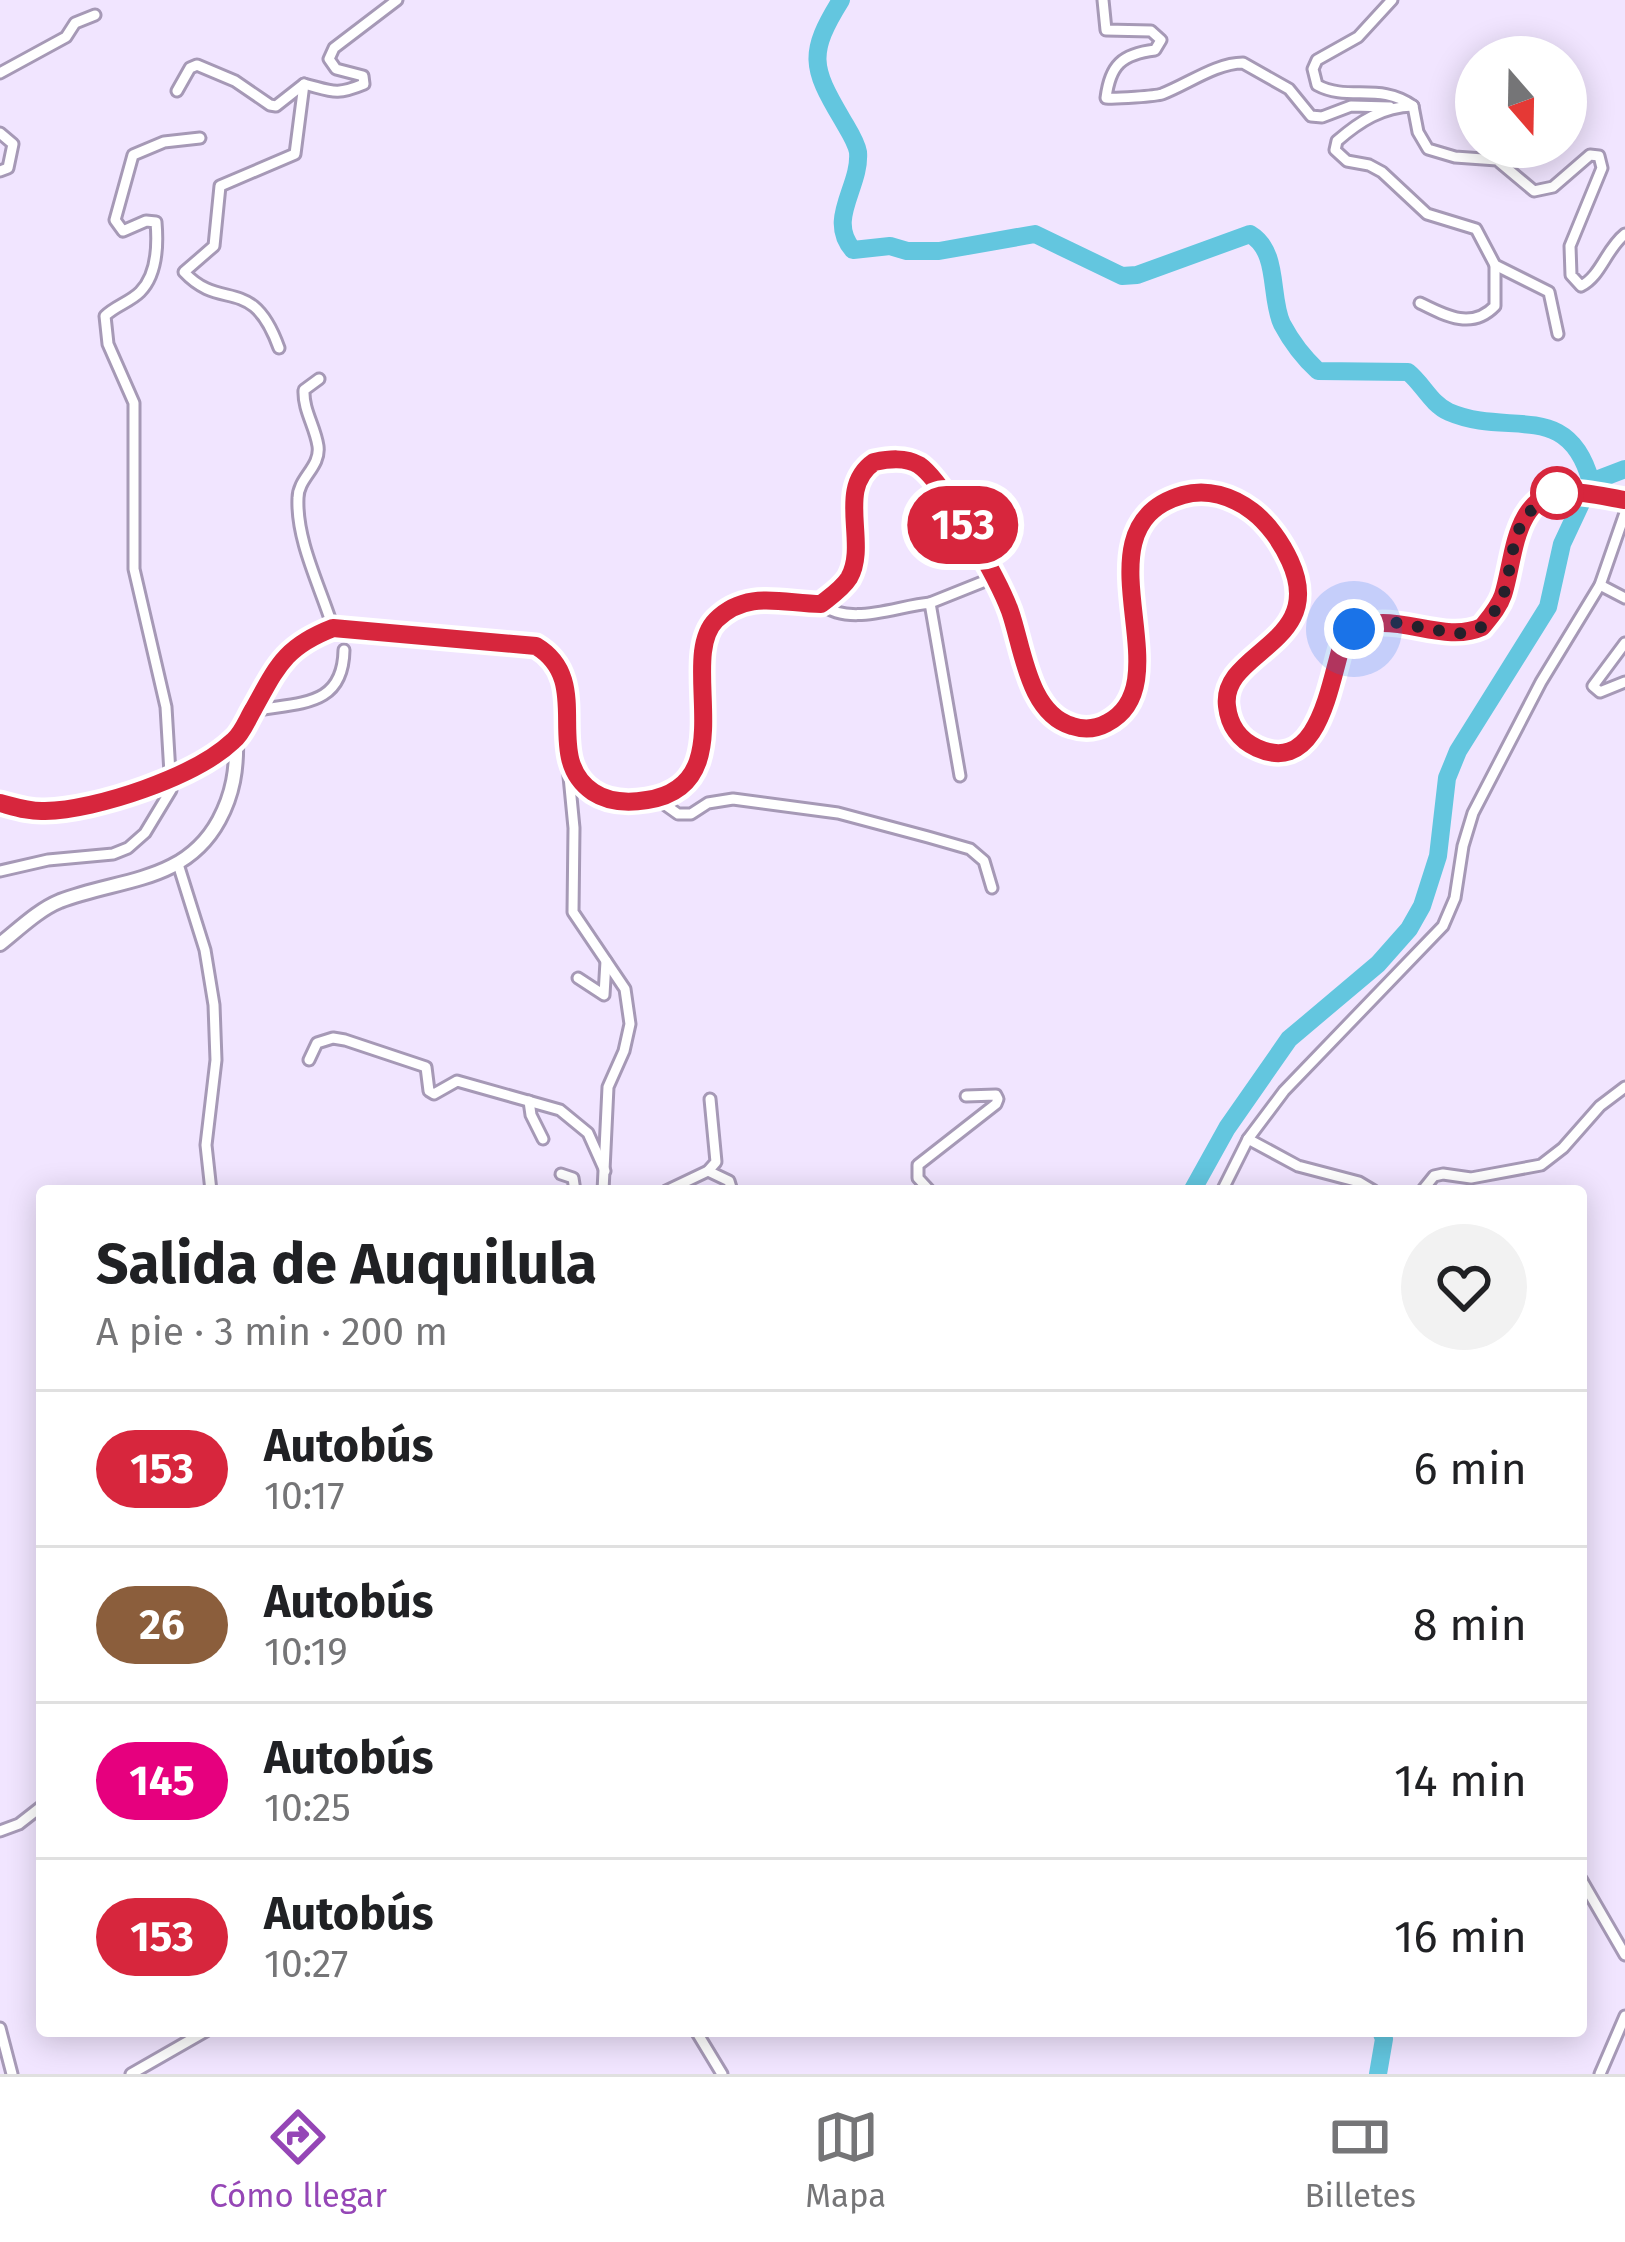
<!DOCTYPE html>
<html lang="es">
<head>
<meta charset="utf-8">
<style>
  body { margin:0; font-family:"Fira Sans",sans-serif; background:#f2f2f2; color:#202124; height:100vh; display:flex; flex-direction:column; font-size:45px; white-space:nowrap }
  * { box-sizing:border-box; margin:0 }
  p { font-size:39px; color:#757577 }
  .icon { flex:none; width:66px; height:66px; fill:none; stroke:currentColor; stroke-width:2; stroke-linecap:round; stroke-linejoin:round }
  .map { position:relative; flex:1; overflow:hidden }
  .panel { position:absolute; left:36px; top:1185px; width:1551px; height:852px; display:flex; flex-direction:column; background:#fff; border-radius:12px; box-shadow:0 6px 30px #0003 }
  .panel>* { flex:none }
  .badge { padding:0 24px; border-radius:39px; font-size:42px; line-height:78px }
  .needle { width:78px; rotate:160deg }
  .buttons { position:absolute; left:1455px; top:36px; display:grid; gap:24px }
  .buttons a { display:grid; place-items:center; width:132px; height:132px; border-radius:50%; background:#fff; box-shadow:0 6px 30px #0003; font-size:60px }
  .you { position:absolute; width:60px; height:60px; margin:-30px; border:9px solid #fff; border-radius:50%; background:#1a73e8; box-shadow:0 0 0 18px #1a73e833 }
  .map>.badge { position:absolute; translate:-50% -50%; box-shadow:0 0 0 6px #fff }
  .round { display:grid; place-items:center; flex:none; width:126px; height:126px; border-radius:63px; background:#f2f2f2 }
  .summary { display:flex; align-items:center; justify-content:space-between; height:204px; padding:0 60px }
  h1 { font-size:57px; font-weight:700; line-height:90px }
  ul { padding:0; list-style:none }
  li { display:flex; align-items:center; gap:36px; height:156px; padding:0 60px; border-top:3px solid #e0e0e0 }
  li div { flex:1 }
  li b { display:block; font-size:45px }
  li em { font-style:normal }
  li .badge { min-width:132px; font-weight:700; text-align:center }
  .dock { display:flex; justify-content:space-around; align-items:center; height:168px; border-top:3px solid #e0e0e0; background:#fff; font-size:33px; color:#757577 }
  .dock a { display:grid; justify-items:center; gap:6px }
  .dock .active { color:#9546b6 }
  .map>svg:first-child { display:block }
</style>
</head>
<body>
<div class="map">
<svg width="1625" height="2074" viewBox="0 0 1625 2074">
  <rect width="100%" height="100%" fill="#f1e5ff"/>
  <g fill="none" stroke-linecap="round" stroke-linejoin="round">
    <!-- river -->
    <g stroke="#63c6df" stroke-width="18">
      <path d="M 841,0 C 808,53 811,67 842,119 C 847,128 856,141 858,152 C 861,187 826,219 853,250 L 890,246 L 907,251 L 939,251 L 1035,234 L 1122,276 L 1137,275 L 1250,234 C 1280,252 1269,296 1282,324 C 1291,341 1304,358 1318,371 L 1408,372 C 1423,384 1431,404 1449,412 C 1509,438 1568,398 1591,482 L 1562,544 L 1548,607 L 1458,751 L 1447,778 L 1438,856 L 1422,906 L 1409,929 L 1378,964 L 1289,1039 L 1227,1128 L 1192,1191"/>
      <polyline points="1591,482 1625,469"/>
      <polyline points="1378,2074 1384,2039 1381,2031"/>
    </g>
    <!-- minor casing -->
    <g stroke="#a699b6" stroke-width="15">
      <g id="minor">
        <path d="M 1103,0 L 1106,30 L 1151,31 L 1161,40 L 1155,50 C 1122,54 1110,65 1106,98 C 1115,99 1156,96 1162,94 C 1188,84 1216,63 1243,63 L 1289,89 L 1311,116 L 1322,117 L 1351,106 L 1390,107"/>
        <path d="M 1392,0 L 1358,37 L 1317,60 L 1313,69 L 1317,85 C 1348,102 1380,82 1413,106 L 1418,132 L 1428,149 L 1455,157 L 1497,160 L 1534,191 L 1553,187 L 1590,155 L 1599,156 L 1602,168 L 1570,246 L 1571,275 L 1581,286 C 1601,276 1606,249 1625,234"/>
        <polyline points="0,73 66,37 75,23 95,15"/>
        <path d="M 177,91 L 190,68 L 197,65 L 235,81 L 270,105 L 276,106 L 304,84 C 332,91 335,96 364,84 L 363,76 L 336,69 L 329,59 L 334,48 L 397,0"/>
        <path d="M 1413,106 C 1382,107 1360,121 1337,141 L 1335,150 L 1347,161 L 1369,165 L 1382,172 L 1427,214 L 1476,229 L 1495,265 L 1549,292 L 1558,334"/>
        <polyline points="0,133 13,144 8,168 0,171"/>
        <path d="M 1420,303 C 1446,316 1472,330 1495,306 L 1495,265"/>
        <path d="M 279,348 C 252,273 222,313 184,272 L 214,246 L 220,186 L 295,154 L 304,84"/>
        <path d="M 319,379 L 304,390 C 303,410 315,426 318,446 C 321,467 298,478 298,498 C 296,541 321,588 333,628"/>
        <polyline points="1600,585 1625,598"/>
        <polyline points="930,603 995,577"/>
        <path d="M 821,604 C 850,627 896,606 930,603 L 960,776"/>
        <polyline points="1625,643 1593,686 1600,692 1625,682"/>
        <path d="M 252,711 C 299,702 343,708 344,650"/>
        <polyline points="568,766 574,828 573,912 625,989 630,1024 624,1051 608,1087 603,1191"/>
        <polyline points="657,799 678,814 691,814 708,803 733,799 838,813 928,837 970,849 984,861 992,888"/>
        <polyline points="178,864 205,950 214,1005 216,1060 206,1145 211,1191"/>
        <path d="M 0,871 L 48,860 L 113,854 L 128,848 L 145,833 L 171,790 L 166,707 L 134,569 L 134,403 L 108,344 L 105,316 C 115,306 130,302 140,292 C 157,275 158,245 156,222 L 146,221 L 123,231 L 115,220 L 133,155 L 164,142 L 200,138"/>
        <polyline points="578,978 604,995 606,961"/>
        <polyline points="309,1060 317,1043 333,1038 345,1040 426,1067 429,1091 434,1094 457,1081 560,1110 588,1133 605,1171"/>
        <polyline points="529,1101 531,1115 543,1139"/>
        <polyline points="1248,1139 1298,1166 1359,1182 1374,1191"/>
        <polyline points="708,1171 729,1181 732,1191"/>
        <polyline points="561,1174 573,1178 575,1191"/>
        <polyline points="666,1191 708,1171 716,1162 710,1099"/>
        <polyline points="930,1191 918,1178 918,1165 996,1104 998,1099 996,1095 966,1096"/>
        <polyline points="1222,1191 1248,1139 1284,1091 1443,926 1455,898 1463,846 1473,813 1541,682 1600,585 1625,513"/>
        <polyline points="1422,1191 1434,1176 1443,1174 1471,1178 1541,1165 1563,1148 1600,1106 1625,1087"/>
        <polyline points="0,1831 19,1824 42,1806"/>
        <polyline points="1581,1879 1625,1955"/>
        <polyline points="0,2028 12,2074"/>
        <polyline points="696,2031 722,2074"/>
        <polyline points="131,2074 206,2031"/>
        <polyline points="1600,2074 1625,2016"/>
      </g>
    </g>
    <!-- tertiary casing -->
    <g stroke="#a699b6" stroke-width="18">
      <path id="tertiary" d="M 0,944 C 19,929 38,910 60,901 C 120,878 185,883 219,820 C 233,794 237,769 236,739"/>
    </g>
    <!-- secondary casing -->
    <g stroke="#a699b6" stroke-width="20">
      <path id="secondary" d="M 0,803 C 15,807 30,812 45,812 C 96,810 196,776 233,741 C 242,734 247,720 253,710 C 276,667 284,647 333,628 L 536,646 C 596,682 540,756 593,792 C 608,802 629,803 647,800 C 744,785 676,660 716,620 C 747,589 784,603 821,604 C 831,596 842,589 849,578 C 869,543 835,489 875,462 C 890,458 906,457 920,466 C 945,483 998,578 1009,608 C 1021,640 1025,676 1044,705 C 1072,749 1121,728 1134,685 C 1140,640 1119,580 1135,539 C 1168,450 1274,503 1296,575 C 1316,642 1207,659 1231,722 C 1236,736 1250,746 1264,751 C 1323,768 1331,676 1344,639 C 1383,601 1438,647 1482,627 C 1490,617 1499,607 1503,595 C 1515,559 1511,502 1559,493 C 1579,489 1605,497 1625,500"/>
    </g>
    <!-- minor -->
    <use href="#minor" stroke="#fff" stroke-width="9"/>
    <!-- tertiary -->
    <use href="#tertiary" stroke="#fff" stroke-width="12"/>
    <!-- secondary -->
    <use href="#secondary" stroke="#fff" stroke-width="14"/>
  </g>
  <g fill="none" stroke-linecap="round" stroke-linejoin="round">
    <!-- line casing -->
    <g stroke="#fff" stroke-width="27">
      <path id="line" d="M 0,803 C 15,807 30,812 45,811 C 96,810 195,777 233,741 C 242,734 247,720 253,710 C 277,667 284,647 333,628 L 536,646 C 596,682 540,756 593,792 C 608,802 629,803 647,800 C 745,785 676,660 716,620 C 747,589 784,604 821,604 C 831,596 842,589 849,578 C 869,543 835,489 874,462 C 889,459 905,457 919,465 C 944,482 999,581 1010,611 C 1023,648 1028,713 1072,726 C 1084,730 1096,729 1107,723 C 1187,682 1070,527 1183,495 C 1207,488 1232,496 1252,511 C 1268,523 1282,543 1290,561 C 1328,644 1220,651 1227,706 C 1229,725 1239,740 1257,748 C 1321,777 1330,677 1344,638 C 1383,601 1438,647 1482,627 C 1490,617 1499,607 1503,595 C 1515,558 1513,492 1568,492 C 1587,492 1606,497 1625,500"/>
    </g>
    <!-- line -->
    <use href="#line" stroke="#d7263d" stroke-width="18"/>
    <!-- walk -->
    <path stroke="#25202b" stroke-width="12" stroke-dasharray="0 21.6" d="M 1354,629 L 1392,622 L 1458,634 L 1482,627 C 1490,617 1500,606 1504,593 C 1516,550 1509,514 1557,493"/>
  </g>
  <!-- markers -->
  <circle fill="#fff" stroke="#d7263d" stroke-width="6" cx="1557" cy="493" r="24"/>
</svg>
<div class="buttons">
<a><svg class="needle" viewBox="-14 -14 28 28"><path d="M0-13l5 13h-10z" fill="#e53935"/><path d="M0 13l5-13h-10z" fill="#757577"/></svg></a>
</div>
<div class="you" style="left:1354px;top:629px"></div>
<b class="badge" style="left:963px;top:525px;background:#d7263d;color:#fff">153</b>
<section class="panel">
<div class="summary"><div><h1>Salida de Auquilula</h1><p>A pie · 3 min · 200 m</p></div><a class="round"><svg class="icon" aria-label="heart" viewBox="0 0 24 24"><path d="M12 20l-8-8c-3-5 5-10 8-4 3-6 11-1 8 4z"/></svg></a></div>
<ul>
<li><span class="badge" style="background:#d7263d;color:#fff">153</span><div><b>Autobús</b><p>10:17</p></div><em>6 min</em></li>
<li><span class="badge" style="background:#8b5e3c;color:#fff">26</span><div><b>Autobús</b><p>10:19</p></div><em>8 min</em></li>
<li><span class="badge" style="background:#e6007e;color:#fff">145</span><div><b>Autobús</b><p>10:25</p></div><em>14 min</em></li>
<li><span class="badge" style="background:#d7263d;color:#fff">153</span><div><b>Autobús</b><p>10:27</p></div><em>16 min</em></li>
</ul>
</section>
</div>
<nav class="dock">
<a class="active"><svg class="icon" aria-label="directions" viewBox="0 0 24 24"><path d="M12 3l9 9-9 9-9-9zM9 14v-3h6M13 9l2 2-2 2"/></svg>Cómo llegar</a>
<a><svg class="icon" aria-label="map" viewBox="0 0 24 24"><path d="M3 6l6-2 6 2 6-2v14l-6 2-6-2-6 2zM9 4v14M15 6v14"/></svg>Mapa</a>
<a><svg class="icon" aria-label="tickets" viewBox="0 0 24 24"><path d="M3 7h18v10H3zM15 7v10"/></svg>Billetes</a>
</nav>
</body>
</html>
